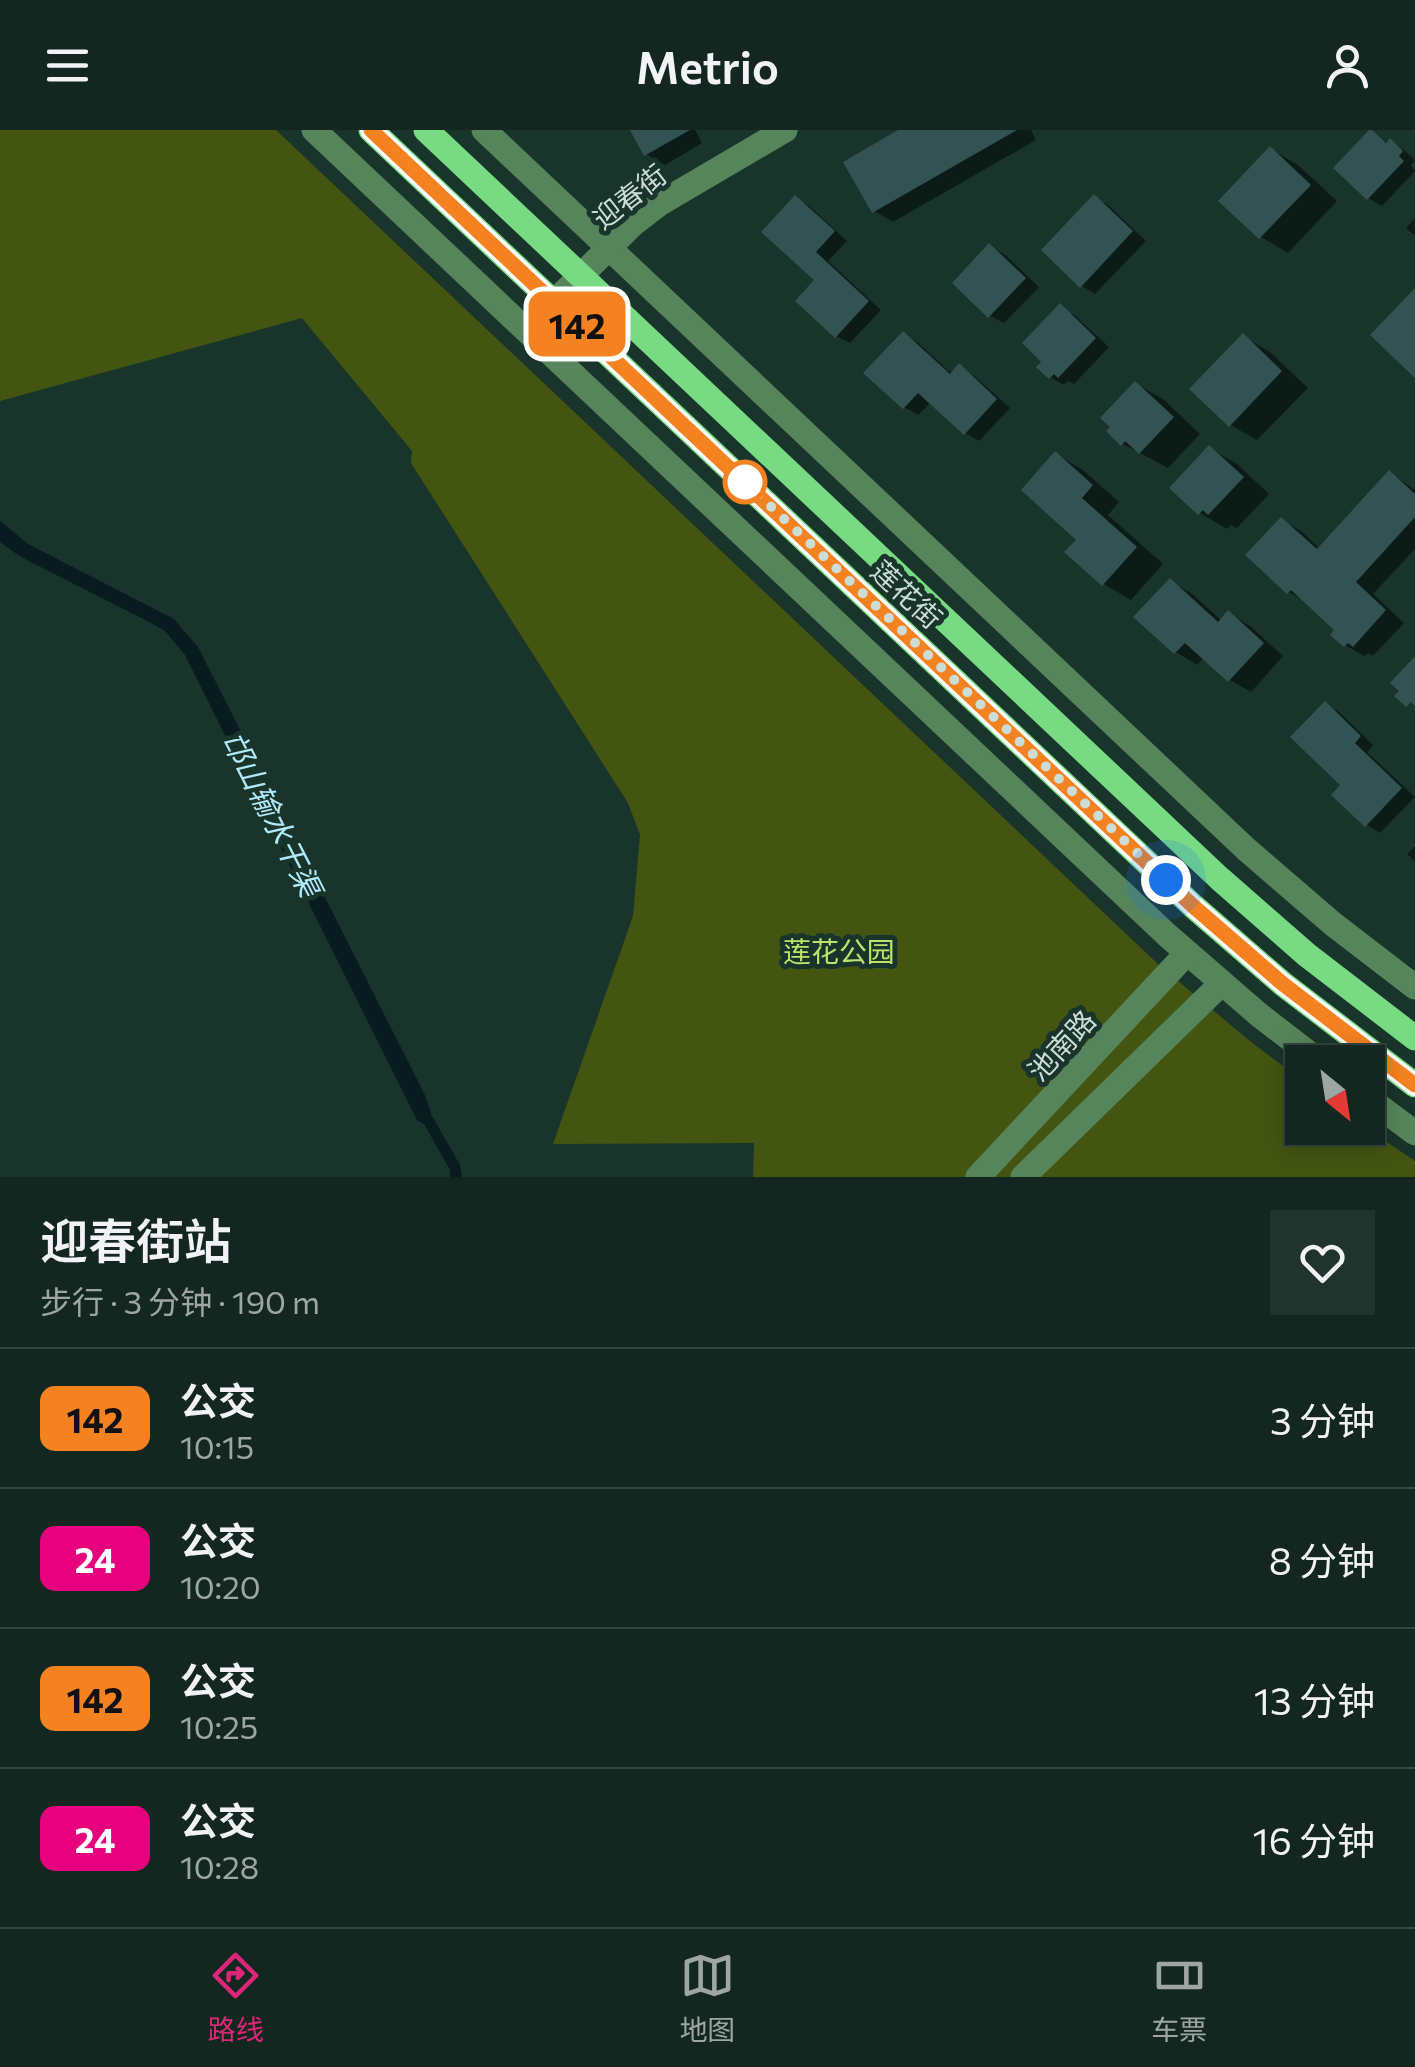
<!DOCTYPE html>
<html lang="zh">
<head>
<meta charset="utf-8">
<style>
  body { margin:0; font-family:Commissioner,"Noto Sans SC",sans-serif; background:#20332d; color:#f1f3f6; height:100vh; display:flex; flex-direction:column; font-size:38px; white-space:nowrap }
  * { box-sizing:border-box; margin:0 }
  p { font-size:32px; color:#9da5a5 }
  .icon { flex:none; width:55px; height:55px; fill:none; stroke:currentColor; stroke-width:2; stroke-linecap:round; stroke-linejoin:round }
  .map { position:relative; height:1047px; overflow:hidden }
  .side { display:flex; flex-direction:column; background:#132720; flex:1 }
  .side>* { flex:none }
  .badge { padding:0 20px; border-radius:15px; font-size:35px; line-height:65px }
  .needle { width:65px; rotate:150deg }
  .tools { position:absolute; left:1285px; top:915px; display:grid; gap:20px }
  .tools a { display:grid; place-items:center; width:100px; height:100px; border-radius:0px; background:#132720; box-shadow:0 5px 25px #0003,0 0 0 2px #32443e; font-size:50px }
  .you { position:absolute; width:50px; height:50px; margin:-25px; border:8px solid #fff; border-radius:50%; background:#1a73e8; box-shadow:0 0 0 15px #1a73e833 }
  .map>.badge { position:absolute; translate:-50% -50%; box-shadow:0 0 0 5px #fff }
  .round { display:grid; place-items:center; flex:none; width:105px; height:105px; border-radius:0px; background:#20332d }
  .headline { display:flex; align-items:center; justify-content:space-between; height:170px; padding:0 40px }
  h1 { font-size:48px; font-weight:600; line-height:75px }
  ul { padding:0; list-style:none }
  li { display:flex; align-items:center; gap:30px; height:140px; padding:0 40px; border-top:2px solid #32443e }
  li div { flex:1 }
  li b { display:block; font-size:38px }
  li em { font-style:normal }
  li .badge { min-width:110px; font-weight:700; text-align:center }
  header { display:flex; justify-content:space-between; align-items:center; height:130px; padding:0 40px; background:#132720; font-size:45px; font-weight:600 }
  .tab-bar { display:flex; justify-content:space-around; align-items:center; height:140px; border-top:2px solid #32443e; background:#132720; font-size:28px; color:#9da5a5 }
  .tab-bar a { display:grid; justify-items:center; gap:5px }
  .tab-bar .selected { color:#db2777 }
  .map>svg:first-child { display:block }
</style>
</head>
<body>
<header><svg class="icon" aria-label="menu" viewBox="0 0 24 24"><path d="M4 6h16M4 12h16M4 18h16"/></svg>Metrio<svg class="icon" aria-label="person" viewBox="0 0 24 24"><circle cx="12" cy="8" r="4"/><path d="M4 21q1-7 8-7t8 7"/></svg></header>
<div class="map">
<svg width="1415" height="1047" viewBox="0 0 1415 1047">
  <rect width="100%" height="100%" fill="#19342b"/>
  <!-- green -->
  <polygon fill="#445512" points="0,0 276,0 1158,834 1251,912 1302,950 1302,998 1366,998 1415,1031 1415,1047 753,1047 754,1013 553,1014 633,786 640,705 628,673 411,333 412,321 302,188 0,271"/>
  <!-- water -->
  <polygon fill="#0a1b20" points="0,391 28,414 174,489 198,517 424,963 432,986 460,1035 462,1047 450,1047 450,1040 424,994 417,990 185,525 165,501 155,495 21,427 0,412"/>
  <!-- shadow -->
  <g fill="#0007">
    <polygon points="632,0 695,0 702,13 665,35 646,24"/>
    <polygon points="903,0 1031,0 1036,10 893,92 874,81"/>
    <polygon points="1371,2 1389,14 1391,12 1404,20 1415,30 1411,35 1415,41 1382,76 1368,68"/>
    <polygon points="1271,19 1298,35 1337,71 1288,123 1261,107"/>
    <polygon points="1095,67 1108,75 1146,111 1095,164 1082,156"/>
    <polygon points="796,68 809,76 847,111 828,131 881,180 850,213 836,206 817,150"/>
    <polygon points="1415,88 1415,106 1406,98"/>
    <polygon points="990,116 1004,124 1039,157 1004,193 990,186"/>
    <polygon points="1060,177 1074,185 1109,217 1074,254 1068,251 1064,255 1050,247"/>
    <polygon points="903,204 917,212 952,244 960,237 973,245 1010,278 979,311 965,303 931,272 918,285 904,277"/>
    <polygon points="1243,206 1270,222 1308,258 1257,310 1230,295"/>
    <polygon points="1136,254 1163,269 1200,304 1168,338 1123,314"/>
    <polygon points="1210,318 1237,334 1269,364 1237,398 1231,395 1227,399 1200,383"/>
    <polygon points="1056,324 1083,340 1119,372 1108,385 1163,434 1131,470 1104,454 1079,409"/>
    <polygon points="1390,343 1415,360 1415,419 1373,464 1404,493 1373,526 1368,523 1364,526 1345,515 1338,500 1308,473 1289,462 1282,390 1301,401 1320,419"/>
    <polygon points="1170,451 1191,463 1222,491 1229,483 1250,496 1283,526 1251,562 1230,550 1204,527 1197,535 1176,522 1137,487"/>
    <polygon points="1325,574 1339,582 1373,615 1367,622 1415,667 1380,703 1367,695 1344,655"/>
    <polygon points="1415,716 1415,732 1407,724"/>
  </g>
  <!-- building -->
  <g fill="#335352">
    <polygon points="630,0 690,0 644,26"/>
    <polygon points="898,0 1017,0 872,83 843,32"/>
    <polygon points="1369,0 1372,0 1386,13 1390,8 1403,21 1399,26 1404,31 1367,70 1333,38"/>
    <polygon points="1270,16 1311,55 1259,109 1218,71"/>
    <polygon points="1094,64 1133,101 1080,158 1041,120"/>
    <polygon points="795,65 835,101 816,122 869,171 835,208 795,171 814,150 761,102"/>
    <polygon points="989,113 1026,148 988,188 952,153"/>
    <polygon points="1415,158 1415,248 1370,205"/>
    <polygon points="1060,173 1096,208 1058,248 1054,244 1049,249 1036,237 1041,232 1022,213"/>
    <polygon points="903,201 950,244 959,233 997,269 964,305 918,263 903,279 863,243"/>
    <polygon points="1243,203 1282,241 1229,297 1189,259"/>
    <polygon points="1135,251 1174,287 1139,324 1125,311 1121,316 1106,301 1110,297 1100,288"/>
    <polygon points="1209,315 1244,347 1208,385 1203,380 1198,385 1169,358"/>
    <polygon points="1055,321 1093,355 1082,368 1137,417 1102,456 1064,422 1076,410 1021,360"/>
    <polygon points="1389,340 1415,364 1415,387 1356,452 1386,480 1353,517 1348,513 1344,517 1330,505 1334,500 1291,460 1287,464 1245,425 1281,387 1317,419"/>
    <polygon points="1170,448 1218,492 1228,480 1264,513 1228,552 1185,513 1174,524 1133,487"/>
    <polygon points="1415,526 1415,576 1411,572 1406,577 1394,566 1399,561 1390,553"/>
    <polygon points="1325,571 1361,606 1355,613 1402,658 1365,697 1331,665 1340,655 1290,607"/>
  </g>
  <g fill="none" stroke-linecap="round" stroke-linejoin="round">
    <!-- minor -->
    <g stroke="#57855b" stroke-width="25">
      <polyline points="314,0 1167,805 1258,884 1320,932"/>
      <polyline points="484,0 1246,719 1333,794 1415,857"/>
      <polyline points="526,200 633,94 659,74 785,0"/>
      <polyline points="1368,968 1415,1003"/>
      <polyline points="978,1047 1187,823"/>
      <polyline points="1023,1047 1222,853"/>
    </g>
    <!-- major -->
    <g stroke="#78db83" stroke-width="25">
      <polyline points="371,0 1193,776 1283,854 1415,955"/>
      <polyline points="426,0 1219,748 1307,825 1415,908"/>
    </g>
  </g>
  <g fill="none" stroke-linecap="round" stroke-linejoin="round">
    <!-- line casing -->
    <g stroke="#fff" stroke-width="22">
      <polyline id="line" points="371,0 1193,776 1283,854 1415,955"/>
    </g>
    <!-- line -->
    <use href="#line" stroke="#f58220" stroke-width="15"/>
    <!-- walk -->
    <polyline stroke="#ccdcd6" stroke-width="10" stroke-dasharray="0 18" points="745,352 1166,750"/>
  </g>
  <!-- markers -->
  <circle fill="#fff" stroke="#f58220" stroke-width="5" cx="745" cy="352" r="20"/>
  <g text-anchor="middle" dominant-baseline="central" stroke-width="10" stroke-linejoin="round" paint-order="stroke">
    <!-- street labels -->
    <g font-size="28" fill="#ccdcd6" stroke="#19342b">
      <text transform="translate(629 66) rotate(-38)">迎春街</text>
      <text transform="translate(907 464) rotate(43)">莲花街</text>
      <text transform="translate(1061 915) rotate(-47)">池南路</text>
    </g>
    <!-- park labels -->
    <g font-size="28" fill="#bfe26c" stroke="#19342b">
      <text x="839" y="821">莲花公园</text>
    </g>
    <!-- water labels -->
    <g font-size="30" font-style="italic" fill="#b2e9f9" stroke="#19342b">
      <text transform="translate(273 683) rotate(63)">邙山输水干渠</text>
    </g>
  </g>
</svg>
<div class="tools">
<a><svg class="needle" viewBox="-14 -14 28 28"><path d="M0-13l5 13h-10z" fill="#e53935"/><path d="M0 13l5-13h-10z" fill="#9da5a5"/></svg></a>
</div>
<div class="you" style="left:1166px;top:750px"></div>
<b class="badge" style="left:577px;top:194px;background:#f58220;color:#111">142</b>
</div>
<section class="side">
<div class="headline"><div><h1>迎春街站</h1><p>步行 · 3 分钟 · 190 m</p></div><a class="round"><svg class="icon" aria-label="heart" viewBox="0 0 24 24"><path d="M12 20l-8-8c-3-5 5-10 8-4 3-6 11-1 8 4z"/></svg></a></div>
<ul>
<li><span class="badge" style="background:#f58220;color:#111">142</span><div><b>公交</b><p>10:15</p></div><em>3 分钟</em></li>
<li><span class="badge" style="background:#e6007e;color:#fff">24</span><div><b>公交</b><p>10:20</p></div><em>8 分钟</em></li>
<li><span class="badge" style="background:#f58220;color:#111">142</span><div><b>公交</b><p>10:25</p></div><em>13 分钟</em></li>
<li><span class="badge" style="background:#e6007e;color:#fff">24</span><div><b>公交</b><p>10:28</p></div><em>16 分钟</em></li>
</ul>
</section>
<nav class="tab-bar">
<a class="selected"><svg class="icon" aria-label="directions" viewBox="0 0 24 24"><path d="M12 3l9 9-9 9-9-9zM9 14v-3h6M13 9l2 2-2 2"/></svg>路线</a>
<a><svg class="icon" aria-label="map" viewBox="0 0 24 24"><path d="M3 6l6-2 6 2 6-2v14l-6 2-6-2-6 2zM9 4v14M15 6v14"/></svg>地图</a>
<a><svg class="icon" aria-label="tickets" viewBox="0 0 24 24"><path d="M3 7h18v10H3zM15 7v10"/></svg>车票</a>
</nav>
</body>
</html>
